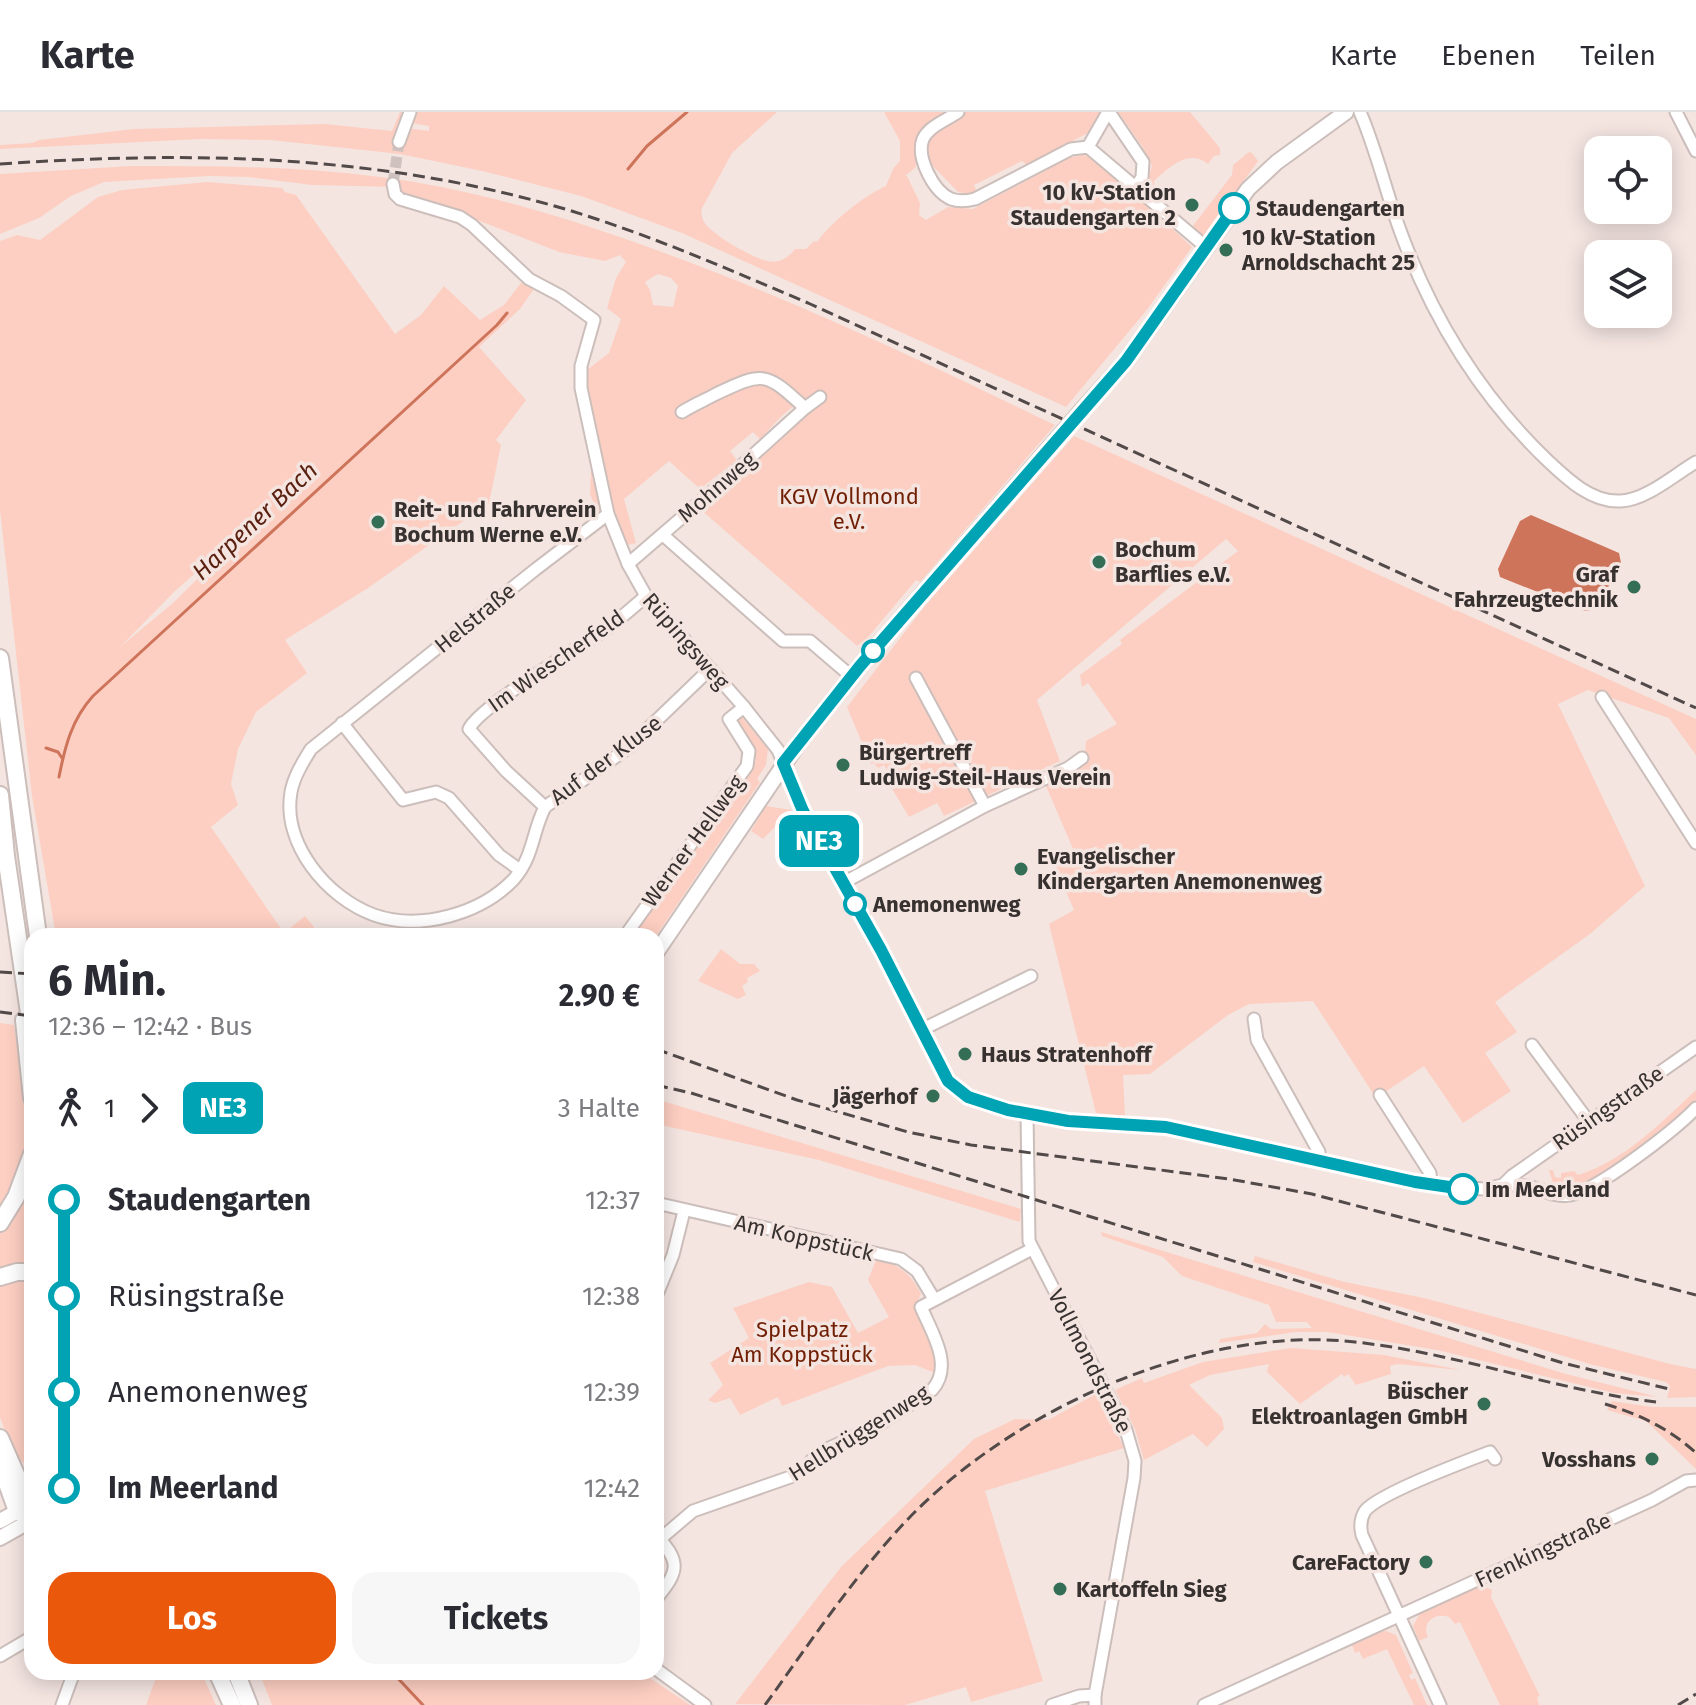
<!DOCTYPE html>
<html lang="de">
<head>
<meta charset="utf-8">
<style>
  body { margin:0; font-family:"Fira Sans",sans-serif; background:#f7f7f7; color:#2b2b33; height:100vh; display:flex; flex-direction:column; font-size:30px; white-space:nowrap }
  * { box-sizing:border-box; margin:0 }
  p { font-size:26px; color:#7c7c81 }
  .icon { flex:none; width:44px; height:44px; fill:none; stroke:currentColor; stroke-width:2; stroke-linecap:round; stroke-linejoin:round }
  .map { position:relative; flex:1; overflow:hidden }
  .side { position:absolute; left:24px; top:816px; width:640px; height:752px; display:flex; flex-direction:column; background:#fff; border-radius:24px; box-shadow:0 4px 20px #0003 }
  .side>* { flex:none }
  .badge { padding:0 16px; border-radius:12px; font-size:28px; line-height:52px }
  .fabs { position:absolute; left:1584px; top:24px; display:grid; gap:16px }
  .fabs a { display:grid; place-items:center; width:88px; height:88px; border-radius:16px; background:#fff; box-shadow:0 4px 20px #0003; font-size:40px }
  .map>.badge { position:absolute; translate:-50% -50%; box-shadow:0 0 0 4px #fff }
  .legs { display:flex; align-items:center; gap:12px; height:88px; padding:0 24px; font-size:26px }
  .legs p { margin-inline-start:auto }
  .summary { display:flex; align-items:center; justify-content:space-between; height:136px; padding:0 24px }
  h1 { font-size:44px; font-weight:700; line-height:60px }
  .primary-button { display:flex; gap:16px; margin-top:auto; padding:16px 24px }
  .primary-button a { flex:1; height:92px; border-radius:24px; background:#ea580c; color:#fff; font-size:32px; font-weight:700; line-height:92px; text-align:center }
  .primary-button a+a { background:#f7f7f7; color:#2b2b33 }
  ul { padding:0 24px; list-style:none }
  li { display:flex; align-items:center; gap:28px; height:96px; font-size:30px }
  li i { display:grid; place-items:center; width:12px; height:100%; margin:0 10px; background:currentColor }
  li i::after { content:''; width:20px; height:20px; margin:-10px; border:6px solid; border-radius:50%; background:#fff }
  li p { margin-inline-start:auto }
  li:first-child i { background:linear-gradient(#0000 50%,currentColor 0) }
  li:last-child i { background:linear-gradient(currentColor 50%,#0000 0) }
  header { display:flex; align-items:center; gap:48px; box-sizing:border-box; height:112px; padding:0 40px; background:#fff; border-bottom:2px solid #e1e1e2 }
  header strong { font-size:38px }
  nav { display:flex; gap:44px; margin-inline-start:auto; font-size:28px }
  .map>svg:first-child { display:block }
</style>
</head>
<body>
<header>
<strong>Karte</strong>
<nav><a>Karte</a><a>Ebenen</a><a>Teilen</a></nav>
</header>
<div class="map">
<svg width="1696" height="1593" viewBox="0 0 1696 1593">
  <rect width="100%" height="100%" fill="#f4e5e1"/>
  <!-- green -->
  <g fill="#fdcfc2" fill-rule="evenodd">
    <path d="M 400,0 L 407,0 L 406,16 L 429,19 L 429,14 L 411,11 L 414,0 L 777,0 L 732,41 L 701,98 C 702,102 702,107 704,110 C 711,122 754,147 768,149 C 779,152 789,145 795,137 L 806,137 L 814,129 L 817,130 C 831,110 865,83 886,74 L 893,57 L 900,49 L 900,29 L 884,0 L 1114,0 L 1086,22 L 1027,53 L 1022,49 L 974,73 L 976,78 L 971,82 L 958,80 L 920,41 L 915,56 L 905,64 L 907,64 L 920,91 L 919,103 L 926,108 L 948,95 L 973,97 L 1069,46 L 1082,43 L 1096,46 L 1192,135 L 1146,199 L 1066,295 L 682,121 L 581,84 L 482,59 L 400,42 L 271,28 L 201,27 L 0,37 L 0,33 L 32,31 L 39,28 L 134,17 L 325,12 L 392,19 Z"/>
    <path d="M 1118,0 L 1190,0 L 1220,36 L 1220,43 L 1214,44 L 1208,52 C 1188,36 1169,56 1154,69 L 1155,75 L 1150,79 L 1146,73 L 1152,54 L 1142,34 Z"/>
    <polygon points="1249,40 1252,41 1258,49 1204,124 1192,115 1232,63 1233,53"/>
    <path d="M 131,54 C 214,54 297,54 380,65 C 482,78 582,110 678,146 C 807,194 931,253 1055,313 L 920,470 L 916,468 L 869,524 L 857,534 L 700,397 L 821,287 C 793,285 779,308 760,327 L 753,320 L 730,339 L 737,348 L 700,377 L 669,349 L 624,387 L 636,431 L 627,433 L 615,401 L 597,399 L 590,382 L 591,358 L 603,361 L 586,269 L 587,258 L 609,241 L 621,207 L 607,196 L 616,166 L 626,150 L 620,143 L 605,149 L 559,140 L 467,104 L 408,85 L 398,75 L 312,73 L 248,65 L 209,64 L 104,70 L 71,84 L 39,106 L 0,122 L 0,62 ZM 658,162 L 671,166 L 678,174 L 673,195 L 653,193 L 650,178 L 645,170 Z"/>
    <path d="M 207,70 L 282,76 L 285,80 L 296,83 L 395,222 L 421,203 L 444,174 L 480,208 L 504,193 L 521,171 L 534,177 L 520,197 L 479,235 L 526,288 L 496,328 L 501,333 L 489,391 L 368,476 L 285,528 L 307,561 L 256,600 L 238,637 L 231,672 L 238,693 L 211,715 L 284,821 L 305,804 L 321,824 L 56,824 L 32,684 L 0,398 L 0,129 L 17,123 L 40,128 L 98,85 L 122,78 ZM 264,401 L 173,491 L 120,535 L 175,479 Z"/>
    <polygon points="1074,324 1696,607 1696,643 1669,606 1588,578 1558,592 1645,774 1590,822 1495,890 1517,920 1485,941 1511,979 1463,1011 1424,954 1376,986 1313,889 1249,892 1228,903 1150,962 1123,963 1125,1004 1096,1001 1049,812 1074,798 1055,754 1077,746 1046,674 1085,645 1086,629 1117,612 1088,571 1082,575 1080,563 1122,532 1120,528 1124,525 1238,439 1226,427 1037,588 1060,649 944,704 937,691 909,705 888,670 892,668 884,653 878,656 874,651 871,652 847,595 924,495"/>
    <polygon points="740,603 768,637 766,653 757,667 760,670 656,824 631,824 755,653 756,643 735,609"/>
    <polygon points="766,694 792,698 763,727 751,719"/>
    <polygon points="721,837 740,852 754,852 760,859 747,866 748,870 742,874 746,883 738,887 698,869"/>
    <polygon points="0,911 14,913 26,999 26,1030 22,1051 0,1103"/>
    <path d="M 1696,978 L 1696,988 C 1670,1015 1592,1081 1555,1078 L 1549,1058 L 1553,1058 L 1555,1065 L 1561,1066 L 1561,1061 L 1574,1059 L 1578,1063 C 1624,1049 1662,1010 1696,978 Z"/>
    <polygon points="656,987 1021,1097 1020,1110 819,1048 656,1012"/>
    <polygon points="32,1057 32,1154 7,1154 0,1158 0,1119 13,1102"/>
    <polygon points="1101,1120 1566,1262 1658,1285 1614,1281 1437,1238 1327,1220 1296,1220 1219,1231 1220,1227 1257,1221 1265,1212 1271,1217 1312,1216 1307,1210 1276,1210 1269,1193 1182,1164 1163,1145 1102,1124"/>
    <polygon points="1255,1144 1345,1170 1424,1186 1670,1252 1696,1257 1696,1285 1667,1286 1670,1274 1666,1270 1593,1253 1253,1150"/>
    <path d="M 876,1148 C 898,1151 911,1162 921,1182 L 915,1195 L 935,1241 L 938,1262 L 915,1253 L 888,1254 L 782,1294 L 778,1285 L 740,1303 L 730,1286 L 715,1291 L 708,1288 L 723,1273 L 710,1251 L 749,1226 L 733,1196 L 809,1170 L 832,1175 L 858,1221 L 889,1205 L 868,1168 Z"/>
    <polygon points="32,1165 32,1360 13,1340 0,1305 0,1170"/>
    <polygon points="1291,1236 1384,1243 1461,1258 1397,1252 1390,1254 1391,1262 1356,1273 1348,1262 1344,1265 1342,1262 1300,1292 1267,1260 1269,1252 1210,1263 1189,1273 1222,1306 1224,1317 1207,1335 1193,1322 1144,1348 1135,1317 1115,1278 1142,1266 1144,1271 1203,1250"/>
    <polygon points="1098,1281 1124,1336 985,1379 1043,1569 971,1590 966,1575 905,1593 735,1592 841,1455 974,1327 1015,1307 1048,1308"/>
    <polygon points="1612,1289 1652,1295 1696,1295 1696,1357 1646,1309 1607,1298"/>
    <path d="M 1482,1473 L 1492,1478 L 1491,1485 L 1540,1584 L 1537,1585 L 1539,1593 L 1500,1593 L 1460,1510 L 1455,1512 L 1449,1505 C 1435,1500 1421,1510 1428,1525 L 1419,1529 L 1413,1514 L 1420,1501 Z"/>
    <polygon points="1386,1519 1396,1523 1413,1561 1409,1563 1411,1568 1415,1566 1427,1593 1414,1593 1387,1537 1363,1547 1359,1539 1355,1541 1352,1533 1377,1520"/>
    <polygon points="158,1560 201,1560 216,1593 146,1593"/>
    <polygon points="259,1560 641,1560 690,1593 272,1593"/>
  </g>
  <!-- water -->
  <polygon fill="#ce745b" points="1531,403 1619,441 1621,451 1597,497 1585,499 1500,465 1498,457 1520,409"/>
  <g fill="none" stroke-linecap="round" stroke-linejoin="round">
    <!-- stream -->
    <g stroke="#ce745b" stroke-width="3">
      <polyline points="628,57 647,34 687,0"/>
      <polyline points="46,636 58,640 62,646"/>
      <path d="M 59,665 C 65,634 72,607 93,584 L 497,213 L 507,201"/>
      <polyline points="392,1560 423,1593"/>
    </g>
    <!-- minor-tunnel -->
    <polyline stroke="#cec1be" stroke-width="11" stroke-dasharray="11 5.5" stroke-linecap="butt" points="393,72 399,30"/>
    <!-- minor casing -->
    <g stroke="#ccbeba" stroke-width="15">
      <g id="minor">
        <path d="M 958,0 C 947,8 929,14 923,27 C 916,45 933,79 951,87 C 959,90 967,89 975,87 L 1071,37 L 1088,35 L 1206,135"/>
        <polyline points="1109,0 1143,50 1142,65 1136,75"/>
        <path d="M 1360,0 C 1377,39 1386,81 1401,121 C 1433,207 1481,285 1548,349 C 1567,367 1592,391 1621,389 C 1646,388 1674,363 1696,350"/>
        <polyline points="1676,0 1696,39"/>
        <polyline points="399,30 410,0"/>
        <polyline points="1088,35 1108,0"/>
        <polyline points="393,72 395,82 400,87 460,105 472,113 529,167 561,184 594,208 581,254 581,276 608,402 628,452 646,484 744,595 778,638 803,699 881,838 948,969 968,985 1027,1002 1068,1009 1166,1015 1431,1073 1484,1077 1503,1073 1512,1064 1696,935"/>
        <polyline points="805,296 820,285"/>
        <polyline points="663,423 783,529 810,529 852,565"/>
        <path d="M 628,452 L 730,364 L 805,296 C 766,260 764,259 716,282 C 705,288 693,293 682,300"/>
        <path d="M 646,484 C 632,496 618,509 603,519 C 577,537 479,595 469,617 L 506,659 L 545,695 L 628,636 L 710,557"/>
        <polyline points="916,566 985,694"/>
        <polyline points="1602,585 1696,731"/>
        <polyline points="342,611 403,688 436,680 449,686 499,743 520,758"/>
        <path d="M 545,695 C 532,720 534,744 514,767 C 481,802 420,819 374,803 C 327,786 282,732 291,680 C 294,664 303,650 311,637 L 536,457 L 608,402"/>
        <polyline points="843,771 985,694 1068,656 1082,646"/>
        <polyline points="625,824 747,654 749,639 729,607 744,595"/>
        <polyline points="1254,907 1257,928 1319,1040 1318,1047"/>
        <polyline points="921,918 1031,864"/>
        <polyline points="1532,933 1589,1010"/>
        <polyline points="1380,983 1430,1061 1431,1073"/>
        <polyline points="1027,1002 1029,1129 1126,1318 1135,1349 1134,1366 1095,1583 1095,1593"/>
        <path d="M 1503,1073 C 1511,1073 1520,1073 1528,1074 C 1542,1077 1555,1086 1570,1083 C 1597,1079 1676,1017 1696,996"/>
        <polyline points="656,1091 901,1147 917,1159 934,1187"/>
        <polyline points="656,1185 673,1143 684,1099"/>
        <path d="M 660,1427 L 693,1399 L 796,1363 L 804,1358 L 817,1342 L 880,1312 L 932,1278 C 954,1254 932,1221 921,1195 L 1032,1137"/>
        <path d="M 656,1487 C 678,1460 682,1451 657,1424"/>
        <polyline points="0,1544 32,1525"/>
        <polyline points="656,1557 705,1593"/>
        <polyline points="62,1593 74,1560"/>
        <polyline points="1052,1593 1079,1584 1095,1583"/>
        <polyline points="1204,1593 1652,1388 1686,1369 1696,1368"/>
        <path d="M 1440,1593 L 1362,1423 C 1360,1415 1360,1407 1365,1399 C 1378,1382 1466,1349 1490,1340 L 1495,1347"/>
      </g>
    </g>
    <!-- major casing -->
    <g stroke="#ccbeba" stroke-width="18">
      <g id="major">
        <polyline points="1082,298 1126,249 1248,77 1277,50 1346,0"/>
        <polyline points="656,841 798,632 860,554 1064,319"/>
        <polyline points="0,1409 25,1395"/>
        <polyline points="0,1426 32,1408"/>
      </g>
    </g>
    <!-- highway casing -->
    <g stroke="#ccbeba" stroke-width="20">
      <g id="highway">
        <polyline points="0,546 38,824"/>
        <polyline points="0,683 6,744 32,921"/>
        <polyline points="24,908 32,986"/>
        <polyline points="0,1111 16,1085 32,1042"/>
        <polyline points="0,1165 17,1160 32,1160"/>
        <polyline points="0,1326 32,1399"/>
        <polyline points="0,1352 17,1399 32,1406"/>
        <polyline points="217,1560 232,1593"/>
        <polyline points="236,1560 249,1593"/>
      </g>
    </g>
    <!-- minor -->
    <use href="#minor" stroke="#fff" stroke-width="11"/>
    <!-- major -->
    <use href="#major" stroke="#fff" stroke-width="14"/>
    <!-- highway -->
    <use href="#highway" stroke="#fff" stroke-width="16"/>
    <!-- rail -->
    <g stroke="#524a49" stroke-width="3" stroke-dasharray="12 6" stroke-linecap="butt">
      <path d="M 0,52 C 193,39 378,42 565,97 C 648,122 728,157 808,191 L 1696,596"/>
      <polyline points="0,860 32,862"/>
      <polyline points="0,900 32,904"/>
      <polyline points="656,937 797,988 908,1020 971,1033 1229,1067 1312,1082 1696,1183"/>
      <polyline points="656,973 691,981 1563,1251 1669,1277"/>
      <path d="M 1605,1292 C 1639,1302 1670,1317 1696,1341"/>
      <path d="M 765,1593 C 807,1535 848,1473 896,1420 C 1001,1302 1196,1212 1355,1230 C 1457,1241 1554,1278 1656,1290"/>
      <polyline points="1678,1593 1696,1582"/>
    </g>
    <!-- major-bridge casing -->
    <g stroke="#ccbeba" stroke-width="18" stroke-linecap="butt">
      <polyline id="major-bridge" points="1064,319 1082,298"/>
    </g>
    <!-- major-bridge -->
    <use href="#major-bridge" stroke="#fff" stroke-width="14"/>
  </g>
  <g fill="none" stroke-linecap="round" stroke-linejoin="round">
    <!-- line-1 casing -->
    <g stroke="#fff" stroke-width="18">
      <polyline id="line-1" points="1234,96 1126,249 860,554 783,651 803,699 881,838 948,969 968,985 1008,998 1068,1009 1166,1015 1415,1070 1463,1077"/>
    </g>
    <!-- line-1 -->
    <use href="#line-1" stroke="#00a3b4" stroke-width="12"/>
  </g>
  <!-- markers -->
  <g fill="#356e56" stroke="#f4e5e1" stroke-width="3">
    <circle cx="1192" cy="93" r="8"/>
    <circle cx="1226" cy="138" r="8"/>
    <circle cx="378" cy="410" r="8"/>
    <circle cx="1099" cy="450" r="8"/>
    <circle cx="1634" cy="475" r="8"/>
    <circle cx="843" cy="653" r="8"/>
    <circle cx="1021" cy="757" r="8"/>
    <circle cx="965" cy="942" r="8"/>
    <circle cx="933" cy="984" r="8"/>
    <circle cx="1484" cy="1292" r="8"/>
    <circle cx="1652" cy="1347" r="8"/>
    <circle cx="1426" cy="1450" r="8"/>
    <circle cx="1060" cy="1477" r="8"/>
  </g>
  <g fill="#fff" stroke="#00a3b4" stroke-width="4">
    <circle cx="1234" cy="96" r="14"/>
    <circle cx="873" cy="539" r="10"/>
    <circle cx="855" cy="792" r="10"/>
    <circle cx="1463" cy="1077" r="14"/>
  </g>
  <g text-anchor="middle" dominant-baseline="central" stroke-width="7" stroke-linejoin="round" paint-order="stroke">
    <!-- poi labels -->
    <g font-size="22" font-weight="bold" fill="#373130" stroke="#f4e5e1" text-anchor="start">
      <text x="1176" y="80" text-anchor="end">10 kV-Station<tspan x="1176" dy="25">Staudengarten 2</tspan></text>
      <text x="1242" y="125">10 kV-Station<tspan x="1242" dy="25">Arnoldschacht 25</tspan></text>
      <text x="394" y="397">Reit- und Fahrverein<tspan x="394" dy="25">Bochum Werne e.V.</tspan></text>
      <text x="1115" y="437">Bochum<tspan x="1115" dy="25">Barflies e.V.</tspan></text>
      <text x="1618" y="462" text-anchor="end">Graf<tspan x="1618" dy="25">Fahrzeugtechnik</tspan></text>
      <text x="859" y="640">Bürgertreff<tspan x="859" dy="25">Ludwig-Steil-Haus Verein</tspan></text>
      <text x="1037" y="744">Evangelischer<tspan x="1037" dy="25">Kindergarten Anemonenweg</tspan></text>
      <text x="981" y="942">Haus Stratenhoff</text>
      <text x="917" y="984" text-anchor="end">Jägerhof</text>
      <text x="1468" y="1279" text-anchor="end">Büscher<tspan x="1468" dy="25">Elektroanlagen GmbH</tspan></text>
      <text x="1636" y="1347" text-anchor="end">Vosshans</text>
      <text x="1410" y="1450" text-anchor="end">CareFactory</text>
      <text x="1076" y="1477">Kartoffeln Sieg</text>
    </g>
    <!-- stop labels -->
    <g font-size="22" font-weight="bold" fill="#373130" stroke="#f4e5e1" text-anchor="start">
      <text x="1256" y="96">Staudengarten</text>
      <text x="873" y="792">Anemonenweg</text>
      <text x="1485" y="1077">Im Meerland</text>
    </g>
    <!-- street labels -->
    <g font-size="22" fill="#373130" stroke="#f4e5e1">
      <text transform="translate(717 375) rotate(-41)">Mohnweg</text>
      <text transform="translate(475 506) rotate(-39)">Helstraße</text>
      <text transform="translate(686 529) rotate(49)">Rüpingsweg</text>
      <text transform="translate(556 549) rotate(-35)">Im Wiescherfeld</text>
      <text transform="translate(606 648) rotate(-37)">Auf der Kluse</text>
      <text transform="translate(693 729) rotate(-54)">Werner Hellweg</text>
      <text transform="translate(1608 996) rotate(-35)">Rüsingstraße</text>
      <text transform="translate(804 1126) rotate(13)">Am Koppstück</text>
      <text transform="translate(1090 1249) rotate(63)">Vollmondstraße</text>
      <text transform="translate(859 1321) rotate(-32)">Hellbrüggenweg</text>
      <text transform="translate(1543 1438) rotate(-25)">Frenkingstraße</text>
    </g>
    <!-- park labels -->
    <g font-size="22" fill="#711f04" stroke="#f4e5e1">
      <text x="849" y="384">KGV Vollmond<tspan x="849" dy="25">e.V.</tspan></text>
      <text x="802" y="1217">Spielpatz<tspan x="802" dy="25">Am Koppstück</tspan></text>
    </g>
    <!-- water labels -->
    <g font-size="24" font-style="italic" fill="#5b2110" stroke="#f4e5e1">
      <text transform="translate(255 409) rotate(-43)">Harpener Bach</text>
    </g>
  </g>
</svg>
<div class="fabs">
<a><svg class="icon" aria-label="locate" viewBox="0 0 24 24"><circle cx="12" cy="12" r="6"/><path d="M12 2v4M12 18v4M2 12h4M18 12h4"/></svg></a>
<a><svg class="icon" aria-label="layers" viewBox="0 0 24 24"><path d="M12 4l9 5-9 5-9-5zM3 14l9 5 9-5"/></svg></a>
</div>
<b class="badge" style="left:819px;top:729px;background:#00a3b4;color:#fff">NE3</b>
<section class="side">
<div class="summary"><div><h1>6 Min.</h1><p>12:36 – 12:42 · Bus</p></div><b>2.90 €</b></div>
<div class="legs"><svg class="icon" aria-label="walk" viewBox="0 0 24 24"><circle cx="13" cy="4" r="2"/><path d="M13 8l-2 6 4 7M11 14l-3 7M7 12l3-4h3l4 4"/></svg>1<svg class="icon" aria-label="forward" viewBox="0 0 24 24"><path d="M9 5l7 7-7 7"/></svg><b class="badge" style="background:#00a3b4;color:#fff">NE3</b><p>3 Halte</p></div>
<ul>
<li><i style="color:#00a3b4"></i><b>Staudengarten</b><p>12:37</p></li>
<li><i style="color:#00a3b4"></i><span>Rüsingstraße</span><p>12:38</p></li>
<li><i style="color:#00a3b4"></i><span>Anemonenweg</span><p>12:39</p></li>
<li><i style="color:#00a3b4"></i><b>Im Meerland</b><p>12:42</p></li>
</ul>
<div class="primary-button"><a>Los</a><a>Tickets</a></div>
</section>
</div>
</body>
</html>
